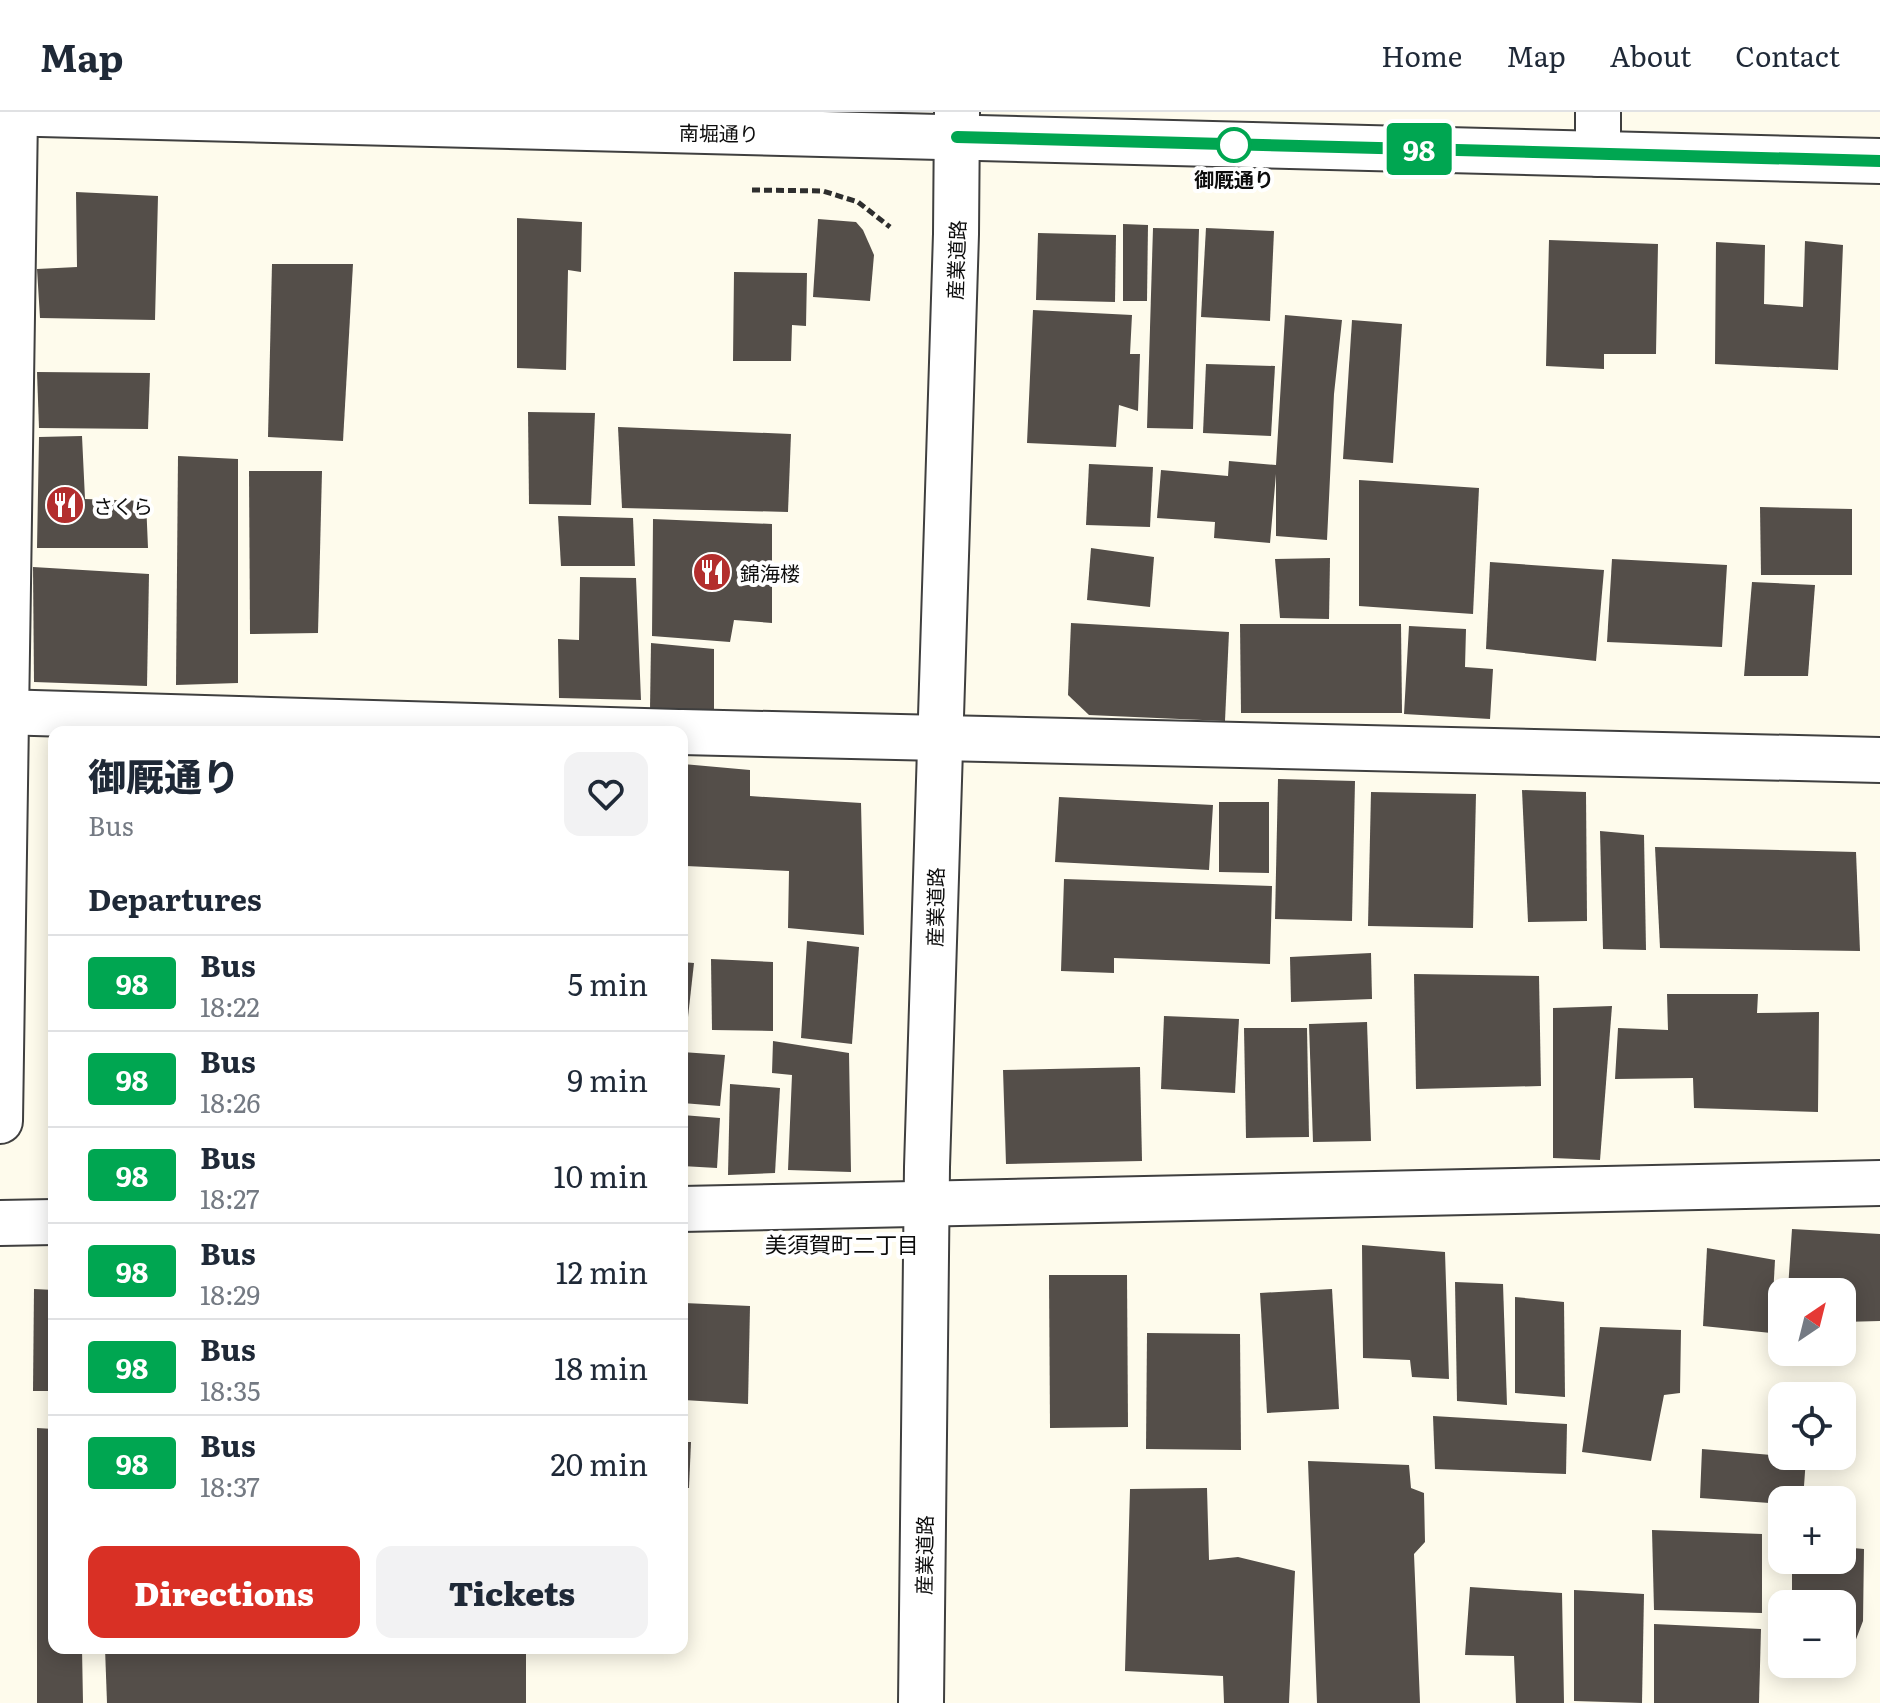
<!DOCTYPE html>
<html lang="en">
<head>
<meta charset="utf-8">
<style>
  body { margin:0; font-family:Literata,"Noto Sans JP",serif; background:#f2f2f3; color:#1f2937; height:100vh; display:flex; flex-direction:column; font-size:30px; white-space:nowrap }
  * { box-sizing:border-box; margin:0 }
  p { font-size:26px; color:#747a83 }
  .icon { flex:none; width:44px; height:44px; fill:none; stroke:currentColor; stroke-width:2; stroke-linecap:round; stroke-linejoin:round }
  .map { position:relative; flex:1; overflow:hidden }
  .side { position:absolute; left:48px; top:614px; width:640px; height:928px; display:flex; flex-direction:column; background:#fff; border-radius:16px; box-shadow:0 4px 20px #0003 }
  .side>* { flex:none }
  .badge { padding:0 16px; border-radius:6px; font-size:28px; line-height:52px }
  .needle { width:52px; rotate:35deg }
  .tools { position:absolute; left:1768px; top:1166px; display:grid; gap:16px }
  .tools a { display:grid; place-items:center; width:88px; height:88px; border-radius:16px; background:#fff; box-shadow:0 4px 20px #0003; font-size:40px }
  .map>.badge { position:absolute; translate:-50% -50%; box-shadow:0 0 0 4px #fff }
  h2 { padding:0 40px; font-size:30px; line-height:72px }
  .round { display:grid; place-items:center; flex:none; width:84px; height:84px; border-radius:16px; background:#f2f2f3 }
  .headline { display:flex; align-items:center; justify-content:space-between; height:136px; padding:0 40px }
  h1 { font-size:38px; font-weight:800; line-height:60px }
  .primary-button { display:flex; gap:16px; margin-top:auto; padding:16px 40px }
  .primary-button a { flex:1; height:92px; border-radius:16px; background:#d93025; color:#fff; font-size:32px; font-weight:800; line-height:92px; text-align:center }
  .primary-button a+a { background:#f2f2f3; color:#1f2937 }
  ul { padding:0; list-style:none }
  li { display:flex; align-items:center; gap:24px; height:96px; padding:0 40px; border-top:2px solid #e0e1e3 }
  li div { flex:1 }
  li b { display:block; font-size:30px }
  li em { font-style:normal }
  li .badge { min-width:88px; font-weight:700; text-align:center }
  header { display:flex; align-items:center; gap:48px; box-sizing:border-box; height:112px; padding:0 40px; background:#fff; border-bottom:2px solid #e0e1e3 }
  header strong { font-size:38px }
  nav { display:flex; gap:44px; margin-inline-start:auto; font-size:28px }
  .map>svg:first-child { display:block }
</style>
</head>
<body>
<header>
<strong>Map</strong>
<nav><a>Home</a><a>Map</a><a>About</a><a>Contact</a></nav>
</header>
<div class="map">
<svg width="1880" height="1591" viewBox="0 0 1880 1591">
  <rect width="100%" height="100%" fill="#fefbec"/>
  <!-- building -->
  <g fill="#544e49">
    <polygon points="76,80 158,84 155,208 40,206 37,157 77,155"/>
    <polygon points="517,106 582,110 581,160 568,158 566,258 517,256"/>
    <polygon points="818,107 856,110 863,118 874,143 870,189 813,185"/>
    <polygon points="1123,112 1148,113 1147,189 1123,189"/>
    <polygon points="1153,116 1199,117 1193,317 1147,316"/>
    <polygon points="1206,116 1274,119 1270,209 1201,205"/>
    <polygon points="1038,121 1116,123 1115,190 1036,188"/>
    <polygon points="1549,128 1658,132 1656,242 1604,242 1604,257 1546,254"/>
    <polygon points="1805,129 1843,133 1838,258 1715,252 1716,130 1765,133 1764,192 1803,195"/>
    <polygon points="272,152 353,152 343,329 268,325"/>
    <polygon points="734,160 807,161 806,214 792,213 791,249 733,249"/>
    <polygon points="1033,198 1132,203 1130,242 1140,242 1138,299 1119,293 1116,335 1027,331"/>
    <polygon points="1285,203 1342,208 1334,282 1327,428 1276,424 1276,362 1270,431 1214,426 1215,410 1157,406 1161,358 1228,364 1229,349 1276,353"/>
    <polygon points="1352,208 1402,212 1393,351 1343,347"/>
    <polygon points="1206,252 1275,254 1271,324 1203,321"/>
    <polygon points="37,260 150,261 148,317 39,316"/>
    <polygon points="528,300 595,301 591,393 529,392"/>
    <polygon points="618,315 791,322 788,400 622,396"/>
    <polygon points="82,324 85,387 146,389 148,436 37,436 39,325"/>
    <polygon points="178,344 238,347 238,571 176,573"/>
    <polygon points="1089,352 1153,355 1150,415 1086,413"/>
    <polygon points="249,359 322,359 318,521 250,522"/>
    <polygon points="1359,368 1479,376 1473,502 1359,494"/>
    <polygon points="1760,395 1852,397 1852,463 1761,463"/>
    <polygon points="558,404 633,406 635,454 561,454"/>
    <polygon points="653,407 772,412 772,511 734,508 730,530 652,524"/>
    <polygon points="1091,436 1154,445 1150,495 1087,488"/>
    <polygon points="1330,446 1329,507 1280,506 1275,447"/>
    <polygon points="1612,447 1727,453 1722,535 1607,530"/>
    <polygon points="1490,450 1604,458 1596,549 1486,537"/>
    <polygon points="33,455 149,462 147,574 34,570"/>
    <polygon points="580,465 636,466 641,588 559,586 558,527 579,528"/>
    <polygon points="1752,470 1815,473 1808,564 1744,564"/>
    <polygon points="1071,511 1229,520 1225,609 1089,603 1068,583"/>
    <polygon points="1240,512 1401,512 1402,601 1241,601"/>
    <polygon points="1409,514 1466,517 1465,555 1493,557 1490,607 1404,602"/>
    <polygon points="651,531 714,537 714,598 650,597"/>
    <polygon points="683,652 750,658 750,684 861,691 864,823 788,816 789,759 686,754"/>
    <polygon points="1278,667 1355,669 1352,809 1275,807"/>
    <polygon points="1522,678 1586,680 1587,809 1528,810"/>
    <polygon points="1371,680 1476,682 1473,816 1368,814"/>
    <polygon points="1059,685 1213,693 1209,758 1055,750"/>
    <polygon points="1219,690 1269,690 1269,761 1219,760"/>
    <polygon points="1600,719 1644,723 1646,838 1603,837"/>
    <polygon points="1655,735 1856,740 1860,839 1660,836"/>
    <polygon points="1064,767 1272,774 1270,852 1114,846 1114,861 1061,859"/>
    <polygon points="807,829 859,835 852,932 801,926"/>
    <polygon points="1371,841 1372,887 1291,890 1290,845"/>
    <polygon points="711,847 773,850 773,919 712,918"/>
    <polygon points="682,850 694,851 687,914 682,913"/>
    <polygon points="1414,862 1539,864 1541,974 1416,977"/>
    <polygon points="1667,882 1758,882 1757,901 1819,900 1818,1000 1694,996 1693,966 1615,967 1618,916 1668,918"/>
    <polygon points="1612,894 1600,1048 1553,1046 1553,896"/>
    <polygon points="1164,904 1239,907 1235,981 1161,977"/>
    <polygon points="1367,910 1371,1029 1313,1030 1309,912"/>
    <polygon points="1244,916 1307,916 1309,1025 1246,1026"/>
    <polygon points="773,929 849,941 851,1060 788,1058 792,963 772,961"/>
    <polygon points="682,940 725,943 720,994 682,991"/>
    <polygon points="1140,955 1142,1049 1006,1052 1003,958"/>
    <polygon points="730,972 780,976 775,1061 728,1063"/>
    <polygon points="682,1003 720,1006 717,1056 682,1054"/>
    <polygon points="1792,1117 1880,1122 1880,1209 1842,1210 1842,1180 1788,1177"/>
    <polygon points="1362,1133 1445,1140 1449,1267 1412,1265 1410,1248 1363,1246"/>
    <polygon points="1707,1136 1775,1148 1771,1221 1703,1214"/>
    <polygon points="1049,1163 1127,1163 1128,1315 1050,1316"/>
    <polygon points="1455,1170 1503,1172 1507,1293 1457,1289"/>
    <polygon points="34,1177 54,1178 54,1279 33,1279"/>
    <polygon points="1332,1177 1339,1297 1267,1301 1260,1181"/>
    <polygon points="1515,1185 1564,1190 1565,1285 1515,1281"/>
    <polygon points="684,1191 750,1194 748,1292 684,1288"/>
    <polygon points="1600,1215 1681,1218 1680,1281 1664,1283 1651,1349 1582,1340"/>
    <polygon points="1147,1221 1240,1222 1241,1338 1146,1337"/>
    <polygon points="1433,1304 1567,1312 1566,1362 1435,1357"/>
    <polygon points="37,1316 54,1317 54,1536 82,1536 83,1591 37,1591"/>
    <polygon points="682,1330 691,1330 689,1376 682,1376"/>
    <polygon points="1702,1337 1806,1346 1803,1388 1782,1388 1782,1392 1700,1386"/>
    <polygon points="1308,1349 1409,1353 1411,1376 1424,1381 1425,1430 1414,1442 1420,1591 1317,1591"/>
    <polygon points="1207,1376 1209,1448 1238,1445 1295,1459 1289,1591 1224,1591 1223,1564 1125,1559 1130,1377"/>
    <polygon points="1652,1418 1762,1422 1762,1501 1654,1498"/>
    <polygon points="1842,1435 1864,1437 1863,1509 1855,1530 1842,1529 1842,1492 1792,1492 1792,1448 1842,1448"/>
    <polygon points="1470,1475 1562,1481 1564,1591 1516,1591 1514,1544 1465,1543"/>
    <polygon points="1574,1478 1644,1482 1642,1591 1574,1589"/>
    <polygon points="1654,1512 1761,1517 1759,1591 1654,1591"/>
    <polygon points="105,1536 526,1536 526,1591 107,1591"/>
  </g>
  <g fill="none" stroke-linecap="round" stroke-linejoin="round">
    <!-- minor casing -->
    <g stroke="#3f3f3f" stroke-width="48">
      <g id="minor">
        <polyline points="0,1 1880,49"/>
        <polyline points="1598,42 1598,0"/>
        <polyline points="0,600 678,620"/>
        <polyline points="682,620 1880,648"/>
        <polyline points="0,1009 15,2"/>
        <polyline points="682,1097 1880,1071"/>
        <polyline points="0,1111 54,1110"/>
        <polyline points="921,1591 927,1055 956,122 957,0"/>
      </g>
    </g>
    <!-- path -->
    <polyline stroke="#2e2e2e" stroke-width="5" stroke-dasharray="8 4" stroke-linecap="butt" points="752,78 823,79 858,90 890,115"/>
    <!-- minor -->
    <use href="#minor" stroke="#fff" stroke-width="44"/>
  </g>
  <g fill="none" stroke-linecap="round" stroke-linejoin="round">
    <!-- line casing -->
    <g stroke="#fff" stroke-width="18">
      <polyline id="line" points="957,25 1880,49"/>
    </g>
    <!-- line -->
    <use href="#line" stroke="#00a651" stroke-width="12"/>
  </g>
  <!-- icons -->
  <defs>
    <g id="restaurant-disc" transform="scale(2)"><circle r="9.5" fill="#b32e2d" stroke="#fff"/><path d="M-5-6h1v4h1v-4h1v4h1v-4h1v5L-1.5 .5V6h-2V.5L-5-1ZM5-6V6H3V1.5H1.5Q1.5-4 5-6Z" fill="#fff"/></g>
  </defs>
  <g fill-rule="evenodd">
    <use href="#restaurant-disc" x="65" y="393"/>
    <use href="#restaurant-disc" x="712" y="460"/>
  </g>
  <!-- markers -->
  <circle fill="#fff" stroke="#00a651" stroke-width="4" cx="1234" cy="33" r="16"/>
  <g text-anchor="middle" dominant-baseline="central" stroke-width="8" stroke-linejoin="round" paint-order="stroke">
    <!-- street labels -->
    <g font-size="20" fill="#0c0c0c" stroke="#fff">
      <text transform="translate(719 20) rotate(1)">南堀通り</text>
      <text transform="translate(955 148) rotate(-88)">産業道路</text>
      <text transform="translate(934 795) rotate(-89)">産業道路</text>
      <text transform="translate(923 1443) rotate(-89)">産業道路</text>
    </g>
    <!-- stop labels -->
    <g font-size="20" font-weight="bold" fill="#0c0c0c" stroke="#fff">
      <text x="1234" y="66">御厩通り</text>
    </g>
    <!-- poi labels -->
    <g font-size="20" fill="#0c0c0c" stroke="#fff" text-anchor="start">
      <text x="93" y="393">さくら</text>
      <text x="740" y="460">錦海楼</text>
    </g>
    <!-- neighbourhood labels -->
    <g font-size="22" fill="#0c0c0c" stroke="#fff">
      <text x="842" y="1131">美須賀町二丁目</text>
    </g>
  </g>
</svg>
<div class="tools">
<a><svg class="needle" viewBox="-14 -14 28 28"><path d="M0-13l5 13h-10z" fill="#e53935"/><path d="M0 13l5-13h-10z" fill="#747a83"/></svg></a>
<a><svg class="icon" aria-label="locate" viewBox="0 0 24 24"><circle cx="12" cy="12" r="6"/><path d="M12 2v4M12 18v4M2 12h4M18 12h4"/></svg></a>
<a>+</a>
<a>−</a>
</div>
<b class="badge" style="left:1419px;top:37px;background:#00a651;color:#fff">98</b>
<section class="side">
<div class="headline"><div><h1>御厩通り</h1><p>Bus</p></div><a class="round"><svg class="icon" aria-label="heart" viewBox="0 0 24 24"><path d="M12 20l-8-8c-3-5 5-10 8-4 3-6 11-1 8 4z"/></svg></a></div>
<h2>Departures</h2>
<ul>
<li><span class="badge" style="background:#00a651;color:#fff">98</span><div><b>Bus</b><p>18:22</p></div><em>5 min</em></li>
<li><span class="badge" style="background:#00a651;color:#fff">98</span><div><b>Bus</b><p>18:26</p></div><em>9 min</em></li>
<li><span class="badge" style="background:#00a651;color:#fff">98</span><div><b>Bus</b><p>18:27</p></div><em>10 min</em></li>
<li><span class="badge" style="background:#00a651;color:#fff">98</span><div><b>Bus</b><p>18:29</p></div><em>12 min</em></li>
<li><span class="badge" style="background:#00a651;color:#fff">98</span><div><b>Bus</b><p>18:35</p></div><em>18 min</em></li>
<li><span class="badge" style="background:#00a651;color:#fff">98</span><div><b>Bus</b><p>18:37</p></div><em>20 min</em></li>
</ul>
<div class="primary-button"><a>Directions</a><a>Tickets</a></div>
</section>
</div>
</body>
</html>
